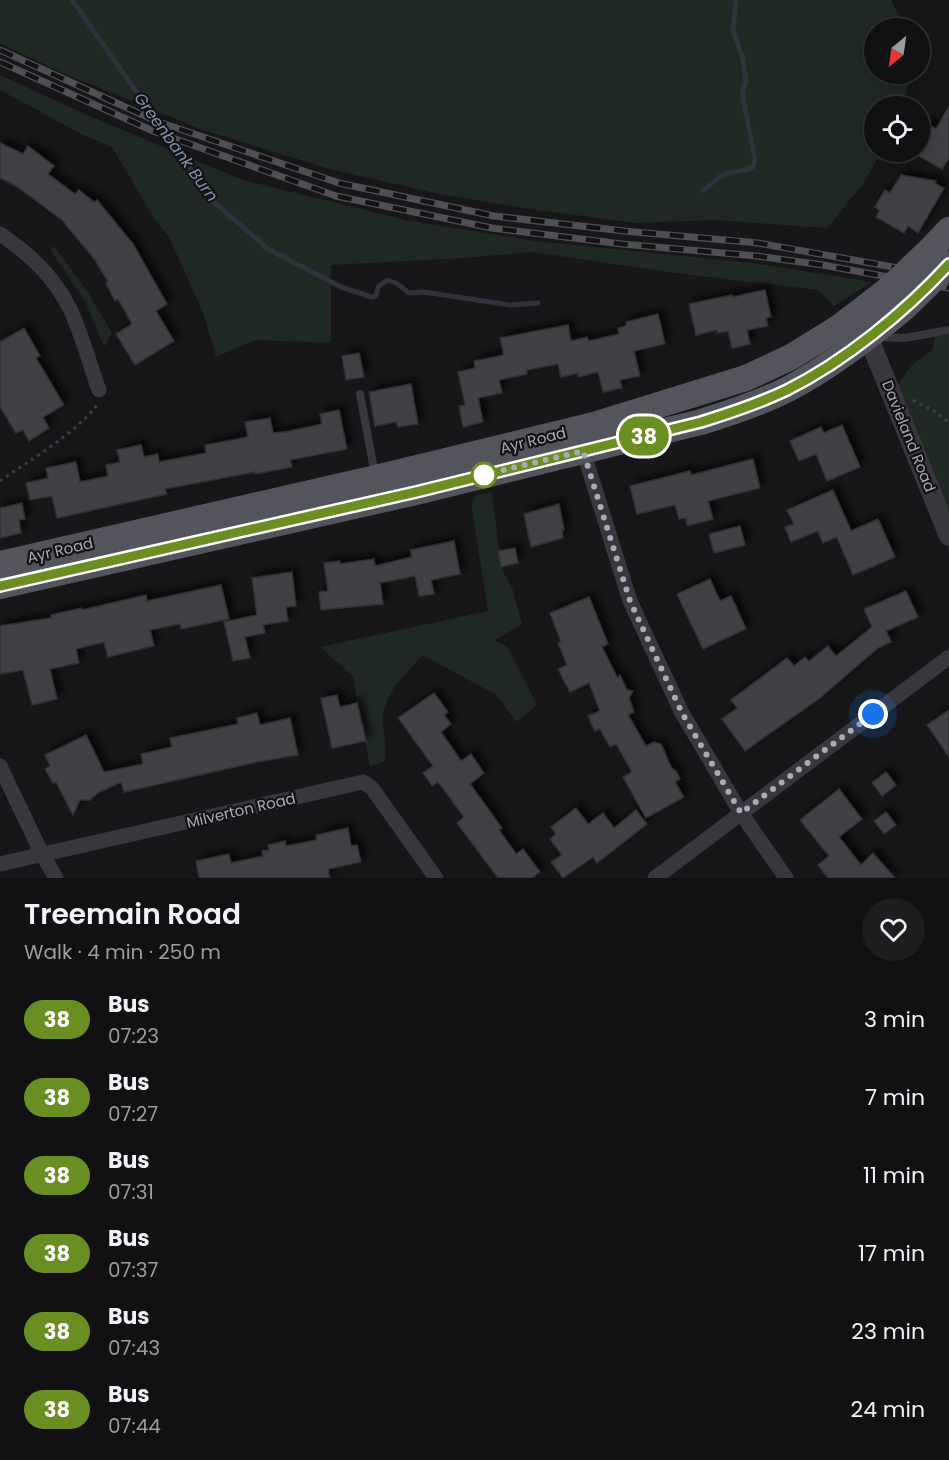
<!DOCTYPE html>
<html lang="en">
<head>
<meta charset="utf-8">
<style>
  body { margin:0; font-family:Poppins,sans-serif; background:#1e1e20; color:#f1f3f6; height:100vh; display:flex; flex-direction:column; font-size:22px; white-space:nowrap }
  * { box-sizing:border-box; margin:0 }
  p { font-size:20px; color:#9c9d9f }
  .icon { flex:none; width:33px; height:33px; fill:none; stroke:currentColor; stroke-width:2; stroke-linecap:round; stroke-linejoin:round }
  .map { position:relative; height:878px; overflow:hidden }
  .drawer { display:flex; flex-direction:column; background:#111012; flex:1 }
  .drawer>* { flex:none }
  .badge { padding:0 12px; border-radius:20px; font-size:21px; line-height:39px }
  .needle { width:39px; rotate:209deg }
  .controls { position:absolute; left:864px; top:18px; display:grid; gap:12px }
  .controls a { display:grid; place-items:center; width:66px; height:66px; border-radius:50%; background:#111012; box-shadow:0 3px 15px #0003,0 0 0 2px #303032; font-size:30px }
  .you { position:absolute; width:30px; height:30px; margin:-15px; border:4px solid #fff; border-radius:50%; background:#1a73e8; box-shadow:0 0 0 9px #1a73e833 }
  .map>.badge { position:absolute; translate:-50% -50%; box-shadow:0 0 0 3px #fff }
  .round { display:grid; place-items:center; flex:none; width:63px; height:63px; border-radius:32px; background:#1e1e20 }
  .overview { display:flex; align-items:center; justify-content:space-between; height:102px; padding:0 24px }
  h1 { font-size:28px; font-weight:600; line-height:45px }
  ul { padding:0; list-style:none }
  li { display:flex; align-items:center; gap:18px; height:78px; padding:0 24px }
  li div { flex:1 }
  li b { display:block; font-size:22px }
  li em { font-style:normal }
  li .badge { min-width:66px; font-weight:700; text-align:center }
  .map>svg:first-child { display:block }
</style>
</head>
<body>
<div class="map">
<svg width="949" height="878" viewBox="0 0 949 878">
  <defs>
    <filter id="shadow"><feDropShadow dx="5.5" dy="-5.5" stdDeviation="3" flood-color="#0009"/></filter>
  </defs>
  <rect width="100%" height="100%" fill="#171618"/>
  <!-- green -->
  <g fill="#202823">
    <polygon points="0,0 891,0 901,19 904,28 874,28 874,74 911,74 903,106 874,106 874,152 881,152 864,183 827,228 714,220 636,223 544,211 439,194 333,170 203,130 58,71 0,43"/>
    <polygon points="0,75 94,118 243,180 406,220 535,241 752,263 872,282 834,306 818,290 675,273 532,252 465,258 331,265 331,343 256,340 216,357 204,315 169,237 155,220 112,147 81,134 0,90"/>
    <polygon points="54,246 89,294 112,333 104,347 86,303 50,249"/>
    <polygon points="949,330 949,536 892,393 911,366 932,350 936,332"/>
    <path d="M 492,492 L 501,567 L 513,590 L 522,624 L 495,640 L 507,646 L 537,705 L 517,722 L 496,695 L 423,655 C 407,673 386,690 383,716 C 382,732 388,747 384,762 L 370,766 L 357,703 L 353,676 L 320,647 L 488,611 L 471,503 L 477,495 Z"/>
  </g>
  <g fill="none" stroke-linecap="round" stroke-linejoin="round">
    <!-- stream -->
    <g stroke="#2d323b" stroke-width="5">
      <polyline points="72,0 213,201 268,249 341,287 372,297 376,296 378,287 387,280 396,283 409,293 424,292 510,305 538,303"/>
      <path d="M 703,190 C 710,186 716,178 723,175 C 733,170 744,173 753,167 L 755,159 L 743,98 L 743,89 L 746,81 L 743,59 L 733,30 L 736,0"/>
    </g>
  </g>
  <!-- building -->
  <g fill="#414045" stroke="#313034" stroke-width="1.5" filter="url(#shadow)">
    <polygon points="949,106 949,158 942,169 919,156 920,136 927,123 936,129"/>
    <polygon points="0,143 23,154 28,146 54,166 48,174 75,194 79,190 94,202 97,200 133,244 167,304 156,311 174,341 135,365 116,334 132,324 118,299 115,301 106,283 108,282 95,260 62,220 16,186 0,178"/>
    <polygon points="901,175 936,181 934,183 944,188 918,233 908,226 904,233 876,217 880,210 875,207 885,190 890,193"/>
    <polygon points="765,290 771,317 766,318 768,326 747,330 750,344 732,348 728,331 717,333 717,330 696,335 689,304 732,295 732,297"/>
    <polygon points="658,314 665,344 634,351 640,376 620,380 622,388 603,392 598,372 578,377 578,373 561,377 558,364 527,370 527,374 499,380 502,393 478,398 483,422 463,427 459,406 465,405 458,372 475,368 474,361 504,355 500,338 568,325 571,341 587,337 589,341 619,334 618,328 626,326 626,322"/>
    <polygon points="24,328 40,356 36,358 64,405 43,417 49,428 29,441 23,430 16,433 0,407 0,342"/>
    <polygon points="359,353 364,377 346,380 342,356"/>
    <polygon points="411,384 418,424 398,427 396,422 375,426 369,392"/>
    <polygon points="339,410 347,449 290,460 292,467 255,474 255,472 165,489 167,494 57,518 52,496 30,500 26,483 48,478 46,468 76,462 80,482 108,476 106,465 120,462 117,450 141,445 144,457 158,454 159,462 206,453 205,445 248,437 245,422 270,418 273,433 285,432 322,424 320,414"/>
    <polygon points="842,425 860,467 827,481 816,454 799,461 790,441 821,427 824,433"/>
    <polygon points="753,459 760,488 708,501 713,519 687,526 686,518 679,519 675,505 637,514 630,486 690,471 691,475"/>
    <polygon points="833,490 851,531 878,519 895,557 853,575 837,537 823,543 818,531 791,542 785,527 794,524 787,510"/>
    <polygon points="22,503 25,519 19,520 21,533 0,538 0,508"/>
    <polygon points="559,504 564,530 562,530 563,538 531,547 524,514"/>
    <polygon points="740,526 745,545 714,553 709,534"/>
    <polygon points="454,541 460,574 431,580 434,594 419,596 415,576 380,583 383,604 321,610 319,592 328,591 324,563 340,561 340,564 374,559 375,566 412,557 410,550"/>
    <polygon points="515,548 518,563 501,567 498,551"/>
    <polygon points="292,572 296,606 286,607 288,621 263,625 265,633 245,637 250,658 233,661 224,622 257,615 252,578"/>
    <polygon points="710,579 720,601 731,596 746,629 703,649 677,594"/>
    <polygon points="221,585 229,619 181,629 180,624 150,630 154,646 108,657 104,642 76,649 79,663 50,669 57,699 32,705 23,670 0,674 0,626 51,618 51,615 81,608 82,610 146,595 147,601"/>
    <polygon points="906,591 918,617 886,631 891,642 878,648 820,698 745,751 722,719 737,708 731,700 787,658 794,666 805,657 809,661 828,646 836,656 872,627 864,609"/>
    <polygon points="589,597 608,644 602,647 617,677 620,675 627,690 633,691 629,698 634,712 628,715 646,746 654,742 661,744 672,769 676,771 680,779 675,782 684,797 646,818 623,777 632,772 616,744 610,747 600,729 595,731 588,716 600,711 589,683 570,692 558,669 567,665 558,643 561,642 550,613"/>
    <polygon points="434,693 448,712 444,715 451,724 441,732 461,761 471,754 484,773 470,784 502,828 499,830 516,854 523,849 540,872 532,878 498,878 457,823 464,817 438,782 432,786 423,773 433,766 398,718"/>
    <polygon points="337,695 340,707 357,703 366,741 332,748 321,698"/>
    <polygon points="949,710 949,757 927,725"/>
    <polygon points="257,713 260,725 290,718 298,755 257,762 124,792 121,782 98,793 90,800 80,800 73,815 56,782 53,783 45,769 50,766 45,755 86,735 104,772 143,764 141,754 172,747 170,738 238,724 237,718"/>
    <polygon points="886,772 896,785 882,796 872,783"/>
    <polygon points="839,789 862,819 839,837 861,865 873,853 895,878 828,878 818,865 829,856 800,820"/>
    <polygon points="576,808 588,824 603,813 614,828 636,810 647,824 597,863 593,857 563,878 551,862 562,855 550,839 556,834 551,827"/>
    <polygon points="886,812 896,825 884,834 874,821"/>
    <polygon points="348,828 351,846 357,845 361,862 328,869 330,878 199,878 196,861 229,854 231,863 263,856 262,851 269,850 268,845 285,841 286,846 317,840 316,835"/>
  </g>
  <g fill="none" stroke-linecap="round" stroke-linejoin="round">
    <!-- path -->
    <g stroke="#3d3e44" stroke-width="3" stroke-dasharray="3 4.5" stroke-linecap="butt">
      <polyline points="913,400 936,412 949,423"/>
      <path d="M 0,481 C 30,460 76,433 97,405"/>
    </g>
    <!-- service -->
    <g stroke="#38373d" stroke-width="8">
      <polyline points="879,337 905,338 949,330"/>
      <polyline points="360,394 375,475"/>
    </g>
    <!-- minor -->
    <g stroke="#38373d" stroke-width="15">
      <path d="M 0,234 C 27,252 54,277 69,307 C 82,333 89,363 99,390"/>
      <polyline points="581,444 630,601 682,713 741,813 786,878"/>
      <polyline points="0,766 42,854 56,878"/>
      <polyline points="0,864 363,782 372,788 436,878"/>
      <polyline points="655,878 949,657"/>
    </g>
    <!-- tertiary -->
    <polyline stroke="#38373d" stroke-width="20" points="863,324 949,536"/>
    <!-- primary -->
    <g stroke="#54545c" stroke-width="26">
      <polyline points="931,249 949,230"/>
      <polyline points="0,564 376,478 594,425 746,378 791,357 838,328 867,306"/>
      <path d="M 0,586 L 416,492 L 701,422 C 730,413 761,403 788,389 C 823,371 856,346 888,321"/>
    </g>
    <!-- rail casing -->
    <g stroke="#4f4f56" stroke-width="7">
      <g id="rail">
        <polyline points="0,50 156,121 339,183 494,216 624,231 758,243 949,277"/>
        <polyline points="0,62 153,131 336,196 492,228 622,244 757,256 823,265 949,288"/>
      </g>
    </g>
    <!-- rail -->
    <use href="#rail" stroke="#121113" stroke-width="4.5" stroke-dasharray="14" stroke-linecap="butt"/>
    <!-- primary-bridge -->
    <g stroke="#54545c" stroke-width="26">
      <polyline points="867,306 890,288 931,249"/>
      <polyline points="888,321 904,308 949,264"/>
    </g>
  </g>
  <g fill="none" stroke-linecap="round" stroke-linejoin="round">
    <!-- line casing -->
    <g stroke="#fff" stroke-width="14">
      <path id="line" d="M 0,586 L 416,492 L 701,422 C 730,413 760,403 787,390 C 845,361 905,312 949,264"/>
    </g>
    <!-- line -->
    <use href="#line" stroke="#6b8e23" stroke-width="9"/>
    <!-- walk -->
    <polyline stroke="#a9abb7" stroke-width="6" stroke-dasharray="0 10.8" points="484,475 478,476 583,451 630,601 682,713 741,813 873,714"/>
  </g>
  <!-- markers -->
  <circle fill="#fff" stroke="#6b8e23" stroke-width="3" cx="484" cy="475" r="12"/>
  <g text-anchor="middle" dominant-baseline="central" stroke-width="4.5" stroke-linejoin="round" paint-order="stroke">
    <!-- street labels -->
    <g font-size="15" fill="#a9abb7" stroke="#121113">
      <text transform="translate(909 436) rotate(68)">Davieland Road</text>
      <text transform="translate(533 440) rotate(-14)">Ayr Road</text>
      <text transform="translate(60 550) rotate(-13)">Ayr Road</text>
      <text transform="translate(241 810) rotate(-13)">Milverton Road</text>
    </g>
    <!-- water labels -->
    <g font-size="16" font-style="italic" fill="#8292b1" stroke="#121113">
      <text transform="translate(176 147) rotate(54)">Greenbank Burn</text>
    </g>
  </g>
</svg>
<div class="controls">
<a><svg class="needle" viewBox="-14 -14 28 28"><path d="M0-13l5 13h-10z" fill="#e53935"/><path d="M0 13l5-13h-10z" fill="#9c9d9f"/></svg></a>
<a><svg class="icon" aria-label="locate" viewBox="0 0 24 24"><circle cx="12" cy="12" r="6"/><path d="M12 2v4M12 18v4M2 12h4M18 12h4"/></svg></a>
</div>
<div class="you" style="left:873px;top:714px"></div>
<b class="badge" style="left:644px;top:436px;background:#6b8e23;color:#fff">38</b>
</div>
<section class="drawer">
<div class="overview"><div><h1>Treemain Road</h1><p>Walk · 4 min · 250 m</p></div><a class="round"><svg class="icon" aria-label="heart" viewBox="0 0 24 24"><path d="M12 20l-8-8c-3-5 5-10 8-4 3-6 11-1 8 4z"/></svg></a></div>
<ul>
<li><span class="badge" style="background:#6b8e23;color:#fff">38</span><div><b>Bus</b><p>07:23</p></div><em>3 min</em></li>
<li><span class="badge" style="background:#6b8e23;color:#fff">38</span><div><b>Bus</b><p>07:27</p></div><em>7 min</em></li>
<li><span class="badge" style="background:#6b8e23;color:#fff">38</span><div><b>Bus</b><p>07:31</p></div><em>11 min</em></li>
<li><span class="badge" style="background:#6b8e23;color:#fff">38</span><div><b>Bus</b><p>07:37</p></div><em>17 min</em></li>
<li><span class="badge" style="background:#6b8e23;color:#fff">38</span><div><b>Bus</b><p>07:43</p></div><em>23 min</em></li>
<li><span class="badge" style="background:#6b8e23;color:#fff">38</span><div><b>Bus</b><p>07:44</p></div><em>24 min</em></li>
</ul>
</section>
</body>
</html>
